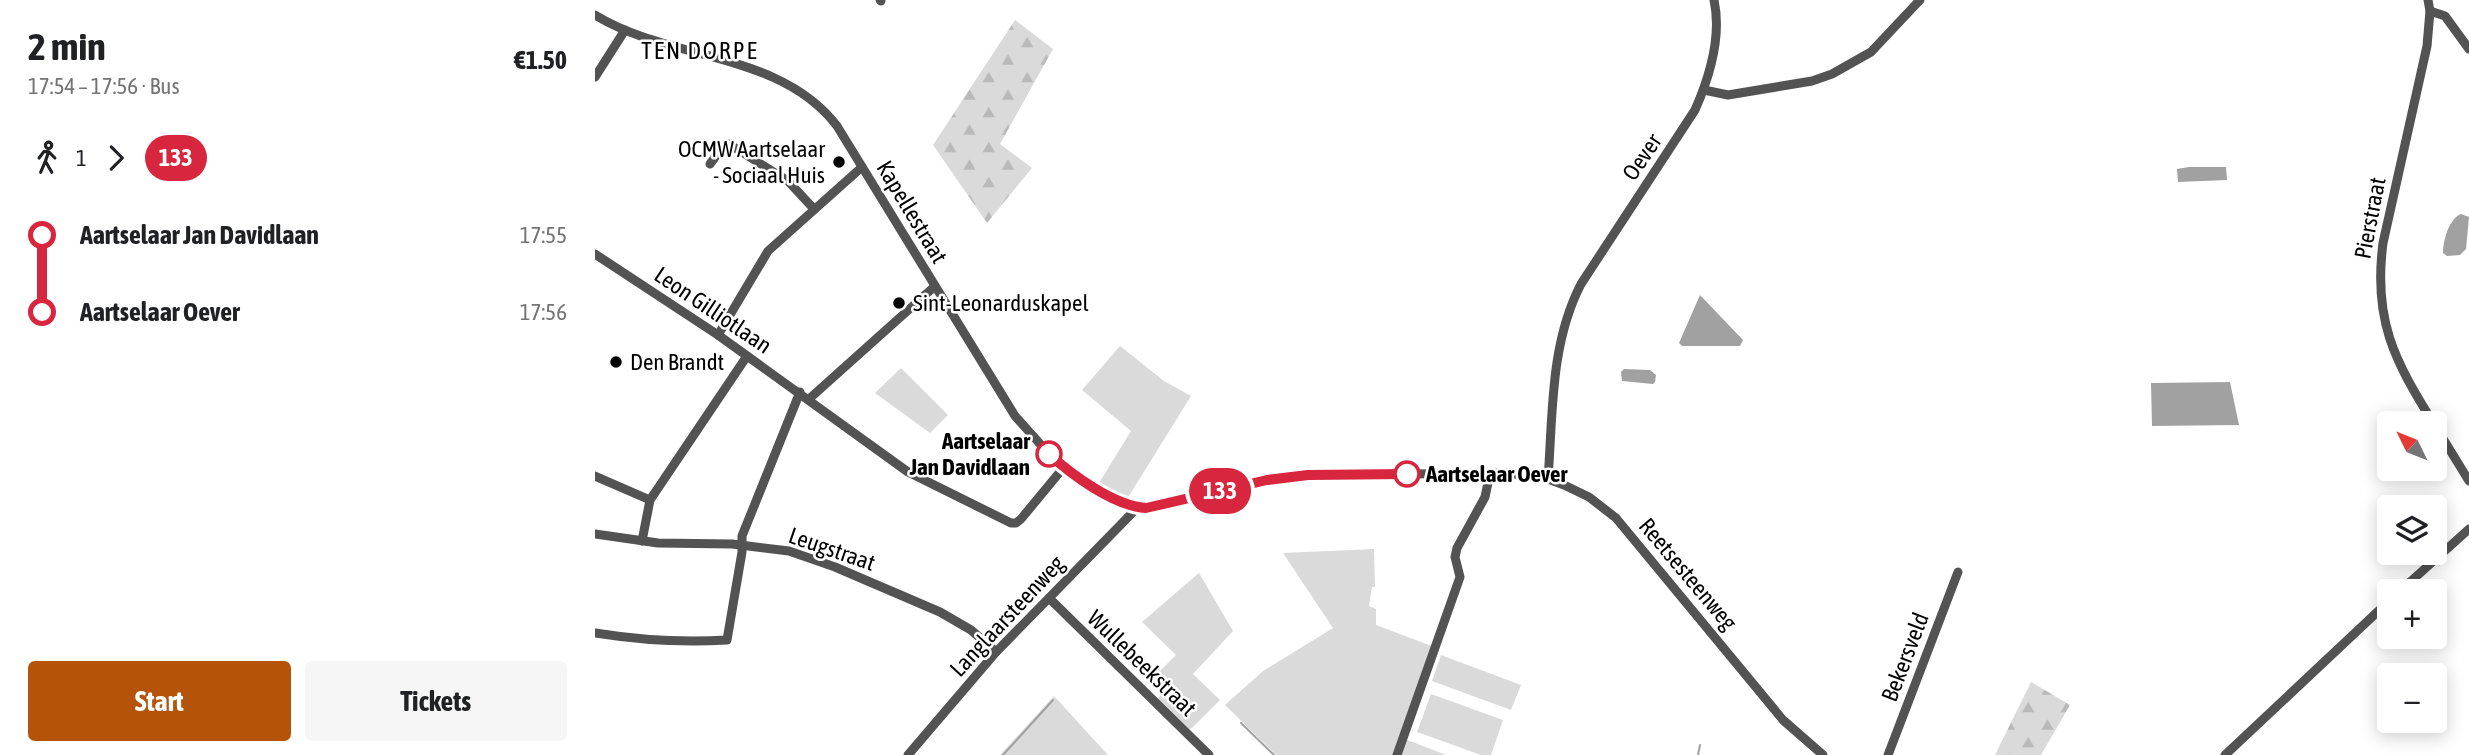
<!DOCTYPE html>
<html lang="en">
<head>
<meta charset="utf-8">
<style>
  body { margin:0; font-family:"Asap Condensed",sans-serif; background:#f6f6f6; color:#202124; height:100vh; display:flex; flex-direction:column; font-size:26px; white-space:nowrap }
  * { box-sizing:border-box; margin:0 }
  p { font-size:23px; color:#757577 }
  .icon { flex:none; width:38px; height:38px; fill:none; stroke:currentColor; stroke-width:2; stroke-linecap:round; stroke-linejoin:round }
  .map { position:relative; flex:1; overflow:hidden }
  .drawer { display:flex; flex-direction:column; background:#fff; width:595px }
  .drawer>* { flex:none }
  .badge { padding:0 14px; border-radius:23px; font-size:24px; line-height:46px }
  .needle { width:46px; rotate:313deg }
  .controls { position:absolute; left:1782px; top:411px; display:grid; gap:14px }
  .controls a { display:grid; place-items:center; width:70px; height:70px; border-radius:7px; background:#fff; box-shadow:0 4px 18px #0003; font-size:35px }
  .map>.badge { position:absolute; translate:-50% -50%; box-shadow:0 0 0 4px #fff }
  .legs { display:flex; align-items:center; gap:10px; height:77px; padding:0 28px; font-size:23px }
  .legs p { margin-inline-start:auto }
  .summary { display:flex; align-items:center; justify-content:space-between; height:119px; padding:0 28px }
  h1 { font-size:38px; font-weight:700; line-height:52px }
  .cta { display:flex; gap:14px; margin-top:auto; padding:14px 28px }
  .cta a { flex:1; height:80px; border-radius:7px; background:#b45309; color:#fff; font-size:28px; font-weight:700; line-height:80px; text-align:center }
  .cta a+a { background:#f6f6f6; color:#202124 }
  ul { padding:0 28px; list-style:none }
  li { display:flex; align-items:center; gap:24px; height:77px; font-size:26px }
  li i { display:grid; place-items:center; width:10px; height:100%; margin:0 9px; background:currentColor }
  li i::after { content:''; width:18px; height:18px; margin:-9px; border:5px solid; border-radius:50%; background:#fff }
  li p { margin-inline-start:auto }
  li:first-child i { background:linear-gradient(#0000 50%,currentColor 0) }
  li:last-child i { background:linear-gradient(currentColor 50%,#0000 0) }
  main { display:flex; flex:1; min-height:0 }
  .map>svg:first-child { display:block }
</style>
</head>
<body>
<main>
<section class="drawer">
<div class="summary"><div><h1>2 min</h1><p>17:54 – 17:56 · Bus</p></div><b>€1.50</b></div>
<div class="legs"><svg class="icon" aria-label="walk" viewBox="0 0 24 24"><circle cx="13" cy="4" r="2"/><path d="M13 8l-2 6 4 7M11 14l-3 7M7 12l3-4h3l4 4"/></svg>1<svg class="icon" aria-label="forward" viewBox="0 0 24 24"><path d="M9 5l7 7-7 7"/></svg><b class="badge" style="background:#d7263d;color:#fff">133</b></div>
<ul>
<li><i style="color:#d7263d"></i><b>Aartselaar Jan Davidlaan</b><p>17:55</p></li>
<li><i style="color:#d7263d"></i><b>Aartselaar Oever</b><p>17:56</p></li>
</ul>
<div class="cta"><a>Start</a><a>Tickets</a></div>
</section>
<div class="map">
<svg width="1874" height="755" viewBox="0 0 1874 755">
  <defs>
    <pattern id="forest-firs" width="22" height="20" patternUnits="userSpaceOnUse" patternTransform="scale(1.75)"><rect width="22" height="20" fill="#dadada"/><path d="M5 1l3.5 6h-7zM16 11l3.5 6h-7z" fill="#b9b9b9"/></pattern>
  </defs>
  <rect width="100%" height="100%" fill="#fff"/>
  <!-- green -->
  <g fill="#dadada">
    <polygon points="525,346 569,381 596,396 532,499 504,483 536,431 487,390"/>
    <polygon points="306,368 353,415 335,433 280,393"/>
    <polygon points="779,549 780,587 777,587 774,606 781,609 781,625 842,648 810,739 851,755 681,755 630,705 668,671 738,628 688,553"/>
    <polygon points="604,573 638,631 598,674 625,700 597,728 593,729 561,700 568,693 558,681 558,678 581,655 547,622"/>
    <polygon points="846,655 926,685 916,710 837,681"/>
    <polygon points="836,694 908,720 896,755 886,755 822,732"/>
    <polygon points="459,696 513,755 405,755"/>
  </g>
  <!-- forest -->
  <g fill="url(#forest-firs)">
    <polygon points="420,20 458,49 405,144 437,168 392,223 338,145"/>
    <polygon points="1436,682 1475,705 1446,755 1400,755"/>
  </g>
  <!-- water -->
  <g fill="#a1a1a1">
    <polygon points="1594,167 1631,167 1632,180 1583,182 1582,169"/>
    <path d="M 1866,214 L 1874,217 L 1871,249 L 1865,255 L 1852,256 L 1848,253 C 1848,240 1854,219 1866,214 Z"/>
    <polygon points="1105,295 1148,340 1145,346 1087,346 1084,343"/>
    <polygon points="1029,369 1055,370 1061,375 1060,382 1058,384 1027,381 1026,372"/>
    <polygon points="1635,382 1644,425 1557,426 1556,383"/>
  </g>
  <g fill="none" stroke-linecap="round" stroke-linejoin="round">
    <!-- stream -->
    <g stroke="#a1a1a1" stroke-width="2">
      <polyline points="646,723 679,755"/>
      <polyline points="408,755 458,700"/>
      <polyline points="1103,755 1105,745"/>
    </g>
    <!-- minor -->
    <g stroke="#535353" stroke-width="9">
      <polyline points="285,0 286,1"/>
      <path d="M 1833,0 L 1835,11 L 1832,46 L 1788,243 C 1778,320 1799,360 1839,424"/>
      <polyline points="1835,11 1850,16 1874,49"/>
      <path d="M 0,15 C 75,61 185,51 242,126 L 420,416 L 455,455 L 469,467 L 525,501 L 542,508 L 559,508 L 672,480 L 713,475 L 913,473 L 953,479 L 969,485 L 994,497 L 1021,518 L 1188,720 L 1228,755"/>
      <polyline points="0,77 30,30"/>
      <polyline points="1109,90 1133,95 1217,81 1237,74 1276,52 1325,0"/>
      <polyline points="115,164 129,145 134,144 193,181 219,209"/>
      <polyline points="0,254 123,335 313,472 416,523 421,523 426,519 469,467"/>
      <polyline points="123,335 173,251 267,167"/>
      <polyline points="214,399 339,287"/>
      <polyline points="1839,424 1874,481"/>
      <polyline points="0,476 55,500"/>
      <path d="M 953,479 C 958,413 955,344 986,284 L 1100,110 C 1115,76 1127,37 1119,0"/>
      <polyline points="0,534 63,543 137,544 194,551 240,567 345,612 376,630 401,652"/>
      <polyline points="47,541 55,500 152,356"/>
      <polyline points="1804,592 1874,529"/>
      <polyline points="454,598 614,755"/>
      <path d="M 0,633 C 44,640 87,643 132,640 L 147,552 L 147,536 L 205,392"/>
      <polyline points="313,755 401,652 542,508"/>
      <polyline points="802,755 865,577 860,557 862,548 890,497 895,473"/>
      <polyline points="1293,755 1363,572"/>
      <polyline points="1630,755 1794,601"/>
    </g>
  </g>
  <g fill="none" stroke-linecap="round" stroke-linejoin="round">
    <!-- line-1 casing -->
    <g stroke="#fff" stroke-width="16">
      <path id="line-1" d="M 454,454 C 477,475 519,506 551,508 L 672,480 L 713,475 L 812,474"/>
    </g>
    <!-- line-1 -->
    <use href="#line-1" stroke="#d7263d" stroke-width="10"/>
  </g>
  <!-- markers -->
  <g fill="#000" stroke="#fff" stroke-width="2.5">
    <circle cx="244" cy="162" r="7"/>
    <circle cx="304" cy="303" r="7"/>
    <circle cx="21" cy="362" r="7"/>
  </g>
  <g fill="#fff" stroke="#d7263d" stroke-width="3.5">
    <circle cx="454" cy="454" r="12"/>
    <circle cx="812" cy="474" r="12"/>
  </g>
  <g text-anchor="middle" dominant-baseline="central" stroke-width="5" stroke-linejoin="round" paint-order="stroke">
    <!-- poi labels -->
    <g font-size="23" fill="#000" stroke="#fff" text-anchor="start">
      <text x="230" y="149" text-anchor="end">OCMW Aartselaar<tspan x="230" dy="26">- Sociaal Huis</tspan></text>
      <text x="318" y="303">Sint-Leonarduskapel</text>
      <text x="35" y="362">Den Brandt</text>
    </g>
    <!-- street labels -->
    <g font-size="23" fill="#000" stroke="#fff">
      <text transform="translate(1047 157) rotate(-56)">Oever</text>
      <text transform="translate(317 212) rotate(59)">Kapellestraat</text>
      <text transform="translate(1775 218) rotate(-79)">Pierstraat</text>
      <text transform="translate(118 310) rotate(34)">Leon Gilliotlaan</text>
      <text transform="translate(237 549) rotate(19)">Leugstraat</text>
      <text transform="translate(1093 574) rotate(50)">Reetsesteenweg</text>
      <text transform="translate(412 616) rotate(-47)">Langlaarsteenweg</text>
      <text transform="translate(1310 657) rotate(-69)">Bekersveld</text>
      <text transform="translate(547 663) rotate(44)">Wullebeekstraat</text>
    </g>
    <!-- stop labels -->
    <g font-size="23" font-weight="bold" fill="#000" stroke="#fff" text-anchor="end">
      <text x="435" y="441">Aartselaar<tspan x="435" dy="26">Jan Davidlaan</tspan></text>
      <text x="831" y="474" text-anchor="start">Aartselaar Oever</text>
    </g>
    <!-- neighbourhood labels -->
    <g font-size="24" letter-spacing="2" fill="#000" stroke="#fff">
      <text x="105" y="50">TEN DORPE</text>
    </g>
  </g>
</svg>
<div class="controls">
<a><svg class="needle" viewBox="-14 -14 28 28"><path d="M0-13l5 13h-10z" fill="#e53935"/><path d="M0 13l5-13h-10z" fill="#757577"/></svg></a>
<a><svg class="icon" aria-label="layers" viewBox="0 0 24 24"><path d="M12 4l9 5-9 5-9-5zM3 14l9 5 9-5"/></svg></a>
<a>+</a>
<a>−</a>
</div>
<b class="badge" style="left:625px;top:491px;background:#d7263d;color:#fff">133</b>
</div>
</main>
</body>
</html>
